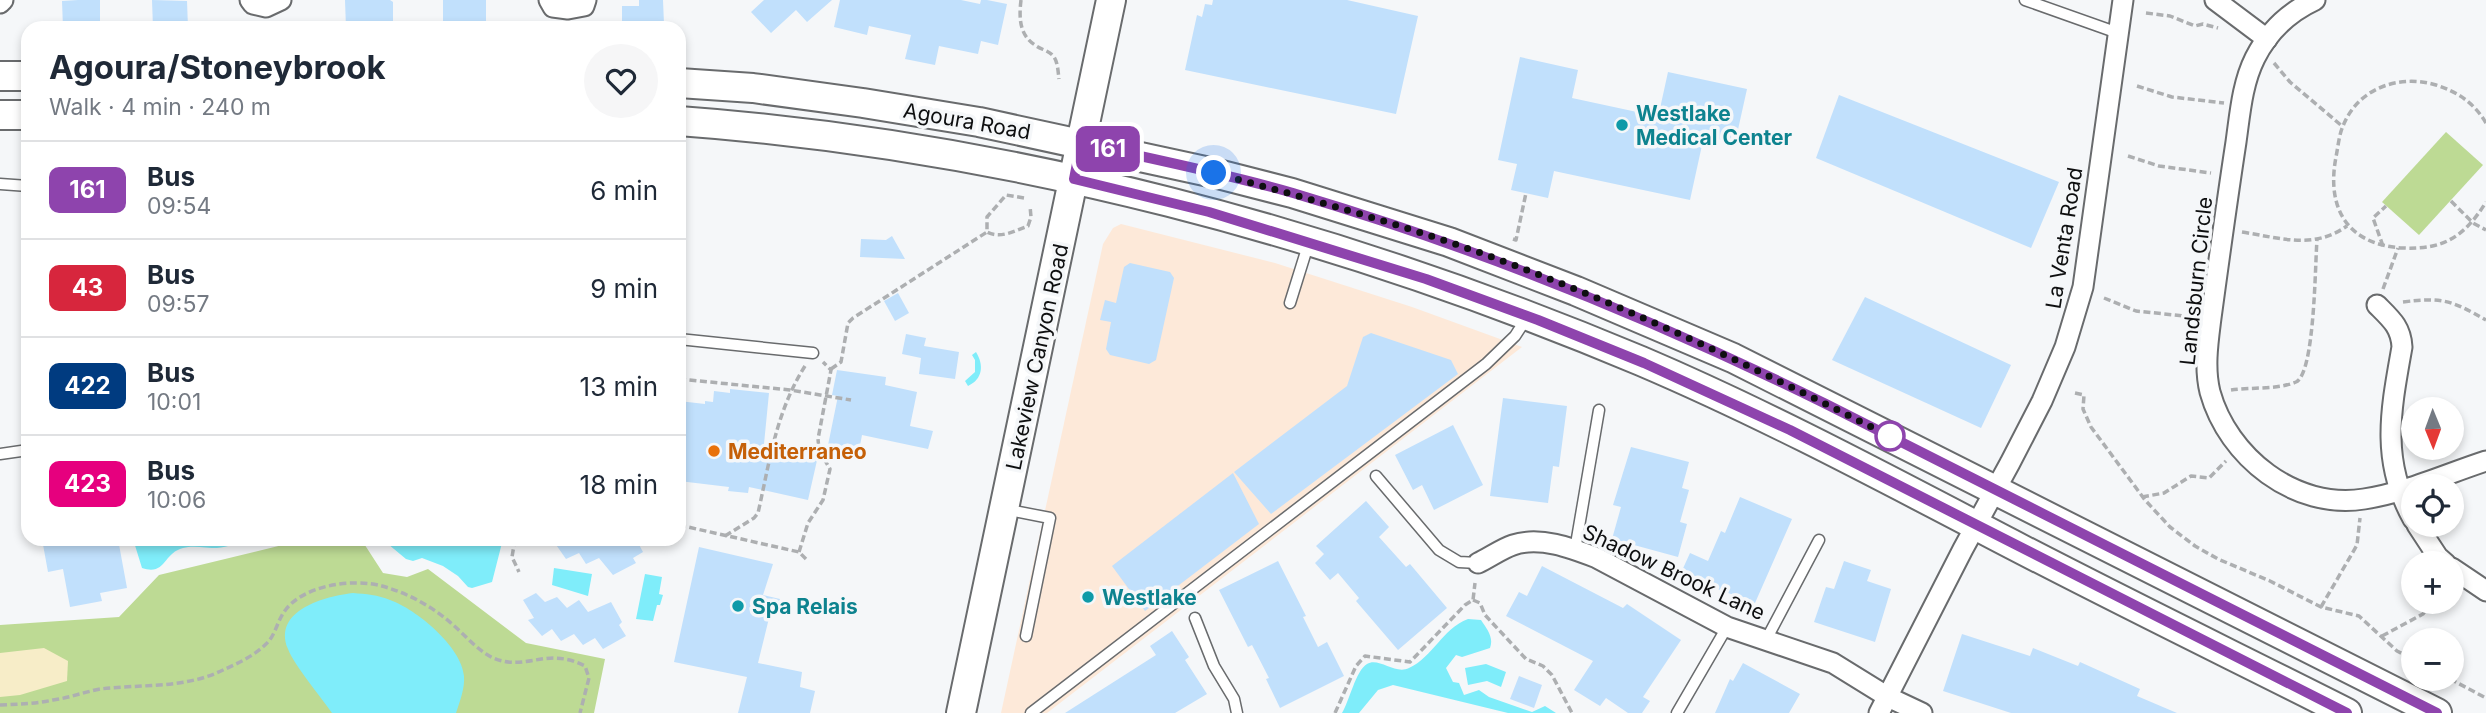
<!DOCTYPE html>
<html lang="en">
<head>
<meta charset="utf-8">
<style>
  body { margin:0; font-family:Inter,sans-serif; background:#f6f6f7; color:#1f2937; height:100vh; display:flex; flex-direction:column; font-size:26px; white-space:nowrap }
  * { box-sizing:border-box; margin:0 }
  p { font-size:23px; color:#747a83 }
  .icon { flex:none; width:38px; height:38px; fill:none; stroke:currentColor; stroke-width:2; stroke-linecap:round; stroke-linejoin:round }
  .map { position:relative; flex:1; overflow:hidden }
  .side { position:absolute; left:21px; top:21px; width:665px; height:525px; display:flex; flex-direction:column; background:#fff; border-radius:21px; box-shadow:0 4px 10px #0003 }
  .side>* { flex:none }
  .badge { padding:0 14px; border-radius:10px; font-size:24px; line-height:46px }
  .needle { width:46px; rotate:179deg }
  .fabs { position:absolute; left:2401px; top:397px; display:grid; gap:14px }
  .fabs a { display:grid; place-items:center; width:63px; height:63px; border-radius:50%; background:#fff; box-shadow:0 4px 10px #0003; font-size:35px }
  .you { position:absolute; width:35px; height:35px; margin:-18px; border:5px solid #fff; border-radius:50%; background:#1a73e8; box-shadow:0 0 0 10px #1a73e833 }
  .map>.badge { position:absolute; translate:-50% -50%; box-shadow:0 0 0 4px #fff }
  .round { display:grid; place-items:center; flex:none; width:74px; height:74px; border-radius:37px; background:#f6f6f7 }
  .summary { display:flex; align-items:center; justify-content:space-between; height:119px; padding:0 28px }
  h1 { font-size:33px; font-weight:700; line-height:52px }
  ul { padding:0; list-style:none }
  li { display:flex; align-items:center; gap:21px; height:98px; padding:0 28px; border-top:2px solid #e0e1e3 }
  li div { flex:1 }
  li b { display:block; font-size:26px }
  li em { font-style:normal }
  li .badge { min-width:77px; font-weight:700; text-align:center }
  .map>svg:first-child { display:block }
</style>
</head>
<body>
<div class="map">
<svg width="2486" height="713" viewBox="0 0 2486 713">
  <rect width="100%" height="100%" fill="#f5f7f9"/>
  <!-- commercial -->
  <polygon fill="#fde9d9" points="1121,224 1275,263 1412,307 1522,347 1047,713 1001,713 1103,244 1113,228"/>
  <!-- green -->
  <g fill="#bdda94">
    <polygon points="2446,132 2483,165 2419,235 2382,202"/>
    <polygon points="307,539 361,539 383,573 407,577 428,569 526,643 605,659 594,713 0,713 0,625 119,617 159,575"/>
  </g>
  <!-- sand -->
  <polygon fill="#f7edc8" points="44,648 68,661 67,681 20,695 0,697 0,653"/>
  <!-- water -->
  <g fill="#7fedfa">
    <path d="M 976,352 C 984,365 983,379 968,386 L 965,381 L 975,372 L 975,360 L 972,355 Z"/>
    <path d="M 133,539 L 249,539 C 238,543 228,547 217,548 C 206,548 193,545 183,548 C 163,553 166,576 142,568 Z"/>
    <polygon points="382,539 503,539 492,582 472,588 468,587 458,576 443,566 422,558 413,561 406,559"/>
    <polygon points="554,568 592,574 588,596 552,585"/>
    <polygon points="645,574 662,577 659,594 663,595 660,605 657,605 653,621 636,619"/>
    <path d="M 353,593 C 366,594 378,595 390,600 C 416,609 462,647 464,676 C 465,688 460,701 456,713 L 332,713 C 321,697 294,665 288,649 C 272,610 326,596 353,593 Z"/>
    <path d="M 1468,619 L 1481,620 C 1487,629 1494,637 1490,648 L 1462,657 L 1456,655 L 1446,668 L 1453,682 L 1459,683 L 1464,695 L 1479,690 L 1489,697 L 1532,712 L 1545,706 L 1556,713 L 1508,713 L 1393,685 L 1378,690 L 1359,713 L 1342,713 C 1349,702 1356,670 1367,664 C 1379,657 1395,675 1409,668 C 1433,657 1442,629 1468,619 Z"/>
    <polygon points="1486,664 1506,672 1501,687 1487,681 1468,685 1465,668"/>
  </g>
  <!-- building -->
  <g fill="#c1e0fc">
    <polygon points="78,0 100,0 100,28 63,28 62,1"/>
    <polygon points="152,0 187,1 188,28 153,28"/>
    <polygon points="345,0 390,0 393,2 393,28 346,28"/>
    <polygon points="443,0 486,0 486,25 443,26"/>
    <polygon points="639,0 663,0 664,24 622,24 622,6 639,6"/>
    <polygon points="764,0 832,0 807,22 796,10 771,33 751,12"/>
    <polygon points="840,0 961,0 980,4 981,0 987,0 1007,4 998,45 981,41 978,54 939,46 935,65 905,59 911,35 869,26 867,35 834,27"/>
    <polygon points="1213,0 1347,0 1418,16 1396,114 1185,70 1197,15 1202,17 1205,4 1212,5"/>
    <polygon points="1520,57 1578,70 1572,98 1637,112 1637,109 1659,113 1668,72 1747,89 1735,143 1704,136 1690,200 1554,171 1548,198 1511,190 1517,164 1498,160"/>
    <polygon points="1839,95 2059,182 2031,248 1816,158"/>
    <polygon points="892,236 905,259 860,257 861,239 886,240"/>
    <polygon points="1130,263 1170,272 1174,278 1156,360 1149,364 1110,355 1106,349 1111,322 1100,320 1105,300 1116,303 1124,267"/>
    <polygon points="898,293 909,313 895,321 884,301"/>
    <polygon points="1865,297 2011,365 1981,428 1832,360"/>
    <polygon points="1371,333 1451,360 1458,374 1271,514 1234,472 1347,386 1363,337"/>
    <polygon points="906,334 926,338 924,346 959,352 955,379 919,374 921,358 902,354"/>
    <polygon points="837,370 886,377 885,385 917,392 910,426 933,431 928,449 862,435 858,456 827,450 838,396 832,395"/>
    <polygon points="730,389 769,393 764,444 818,456 808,500 749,487 748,493 728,491 729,487 679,481 679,401 705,404 705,401 713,402 714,391 730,393"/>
    <polygon points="1503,398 1567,406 1559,467 1553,466 1548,503 1490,496"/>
    <polygon points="1453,425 1483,485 1434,510 1422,485 1413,490 1395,455"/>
    <polygon points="1631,447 1689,462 1682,488 1689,490 1680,522 1687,524 1678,557 1612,539 1621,507 1613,505"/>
    <polygon points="1233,473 1259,524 1145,611 1112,566"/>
    <polygon points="1740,497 1792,519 1755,603 1680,575 1690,553 1708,561 1721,531 1725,533"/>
    <polygon points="1366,501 1389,527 1379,537 1406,567 1410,564 1447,608 1398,650 1356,601 1359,598 1338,573 1330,580 1315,563 1324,554 1316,546"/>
    <polygon points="42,539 118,539 127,588 100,593 102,601 70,607 63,569 48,572"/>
    <polygon points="552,539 636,539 643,552 633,558 636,563 613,575 599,558 586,564 579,553 566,559"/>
    <polygon points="699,547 773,564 763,595 780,599 775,614 770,614 758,663 802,672 800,687 815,691 810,713 738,713 747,677 674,662"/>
    <polygon points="1278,561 1306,616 1303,617 1318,647 1327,642 1344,676 1280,708 1266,679 1269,678 1252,645 1248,647 1219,590"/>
    <polygon points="1844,561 1871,570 1867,581 1891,589 1875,642 1814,622 1826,587 1834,589"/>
    <polygon points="1542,566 1623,608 1627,604 1681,640 1643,697 1650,701 1642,713 1628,713 1606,698 1600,706 1574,690 1593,661 1506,616 1519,592 1527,596"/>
    <polygon points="536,593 545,602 557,597 567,608 579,600 588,612 611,602 622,622 619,625 626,636 603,649 595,638 583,645 574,634 561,641 552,629 542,636 528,620 534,618 523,600"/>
    <polygon points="1172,631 1189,657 1185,660 1207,694 1175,713 1065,713 1156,655 1150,646"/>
    <polygon points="1962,634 2030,656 2033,648 2078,666 2080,662 2140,689 2137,696 2177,713 2011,713 1943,691"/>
    <polygon points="1743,663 1800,694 1789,713 1715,713 1730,679 1733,681"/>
    <polygon points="1519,676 1542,685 1534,708 1510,699"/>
  </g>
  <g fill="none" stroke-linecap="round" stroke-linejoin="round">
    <!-- lane casing -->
    <g stroke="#696b6d" stroke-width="13">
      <g id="lane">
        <polyline points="2025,0 2118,33"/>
        <polyline points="0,184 28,186"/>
        <polyline points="1290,303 1309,242"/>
        <polyline points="679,339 813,353"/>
        <polyline points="0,454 28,450"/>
        <polyline points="1376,476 1439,550 1459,562 1478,563"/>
        <polyline points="1004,509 1050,518 1026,636"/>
        <polyline points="1575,550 1599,410"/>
        <polyline points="1195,618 1214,666 1234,699 1237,713"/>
        <polyline points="1766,640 1819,540"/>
        <polyline points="1031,713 1486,364 1515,336 1526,319"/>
        <polyline points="1677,713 1727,627"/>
      </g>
    </g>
    <!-- street casing -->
    <g stroke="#696b6d" stroke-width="23">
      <g id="street">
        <polyline points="250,0 253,4 266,7 281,0"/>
        <polyline points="549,0 553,7 568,9 584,6 586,0"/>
        <polyline points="2215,0 2267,39"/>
        <path d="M 2315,0 C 2289,12 2268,32 2255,58 C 2242,84 2240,114 2236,142 C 2227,201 2219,259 2211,318 C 2208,342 2204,368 2210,392 C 2228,457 2295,510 2364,499 C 2405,493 2446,474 2486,461"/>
        <polyline points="0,3 3,0"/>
        <path d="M 2377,305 C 2391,319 2401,327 2402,347 C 2391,409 2380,460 2413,519"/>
        <polyline points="2417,525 2438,557 2446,564"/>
        <path d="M 1478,563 C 1489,558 1501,549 1513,545 C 1540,536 1571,548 1597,558 L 1727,627 L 1833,663 L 1888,697 L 1922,713"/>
        <polyline points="2452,568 2486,591"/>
        <polyline points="1879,713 1963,549 2010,463 2042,401 2065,347 2083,287 2123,0"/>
      </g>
    </g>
    <!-- secondary casing -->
    <g stroke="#696b6d" stroke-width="32">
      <g id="secondary">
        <polyline points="0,76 28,76"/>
        <polyline points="679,83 753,88 863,103 979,122 1214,173 1292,193 1449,242 1576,291 1733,358 2437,713"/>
        <polyline points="0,115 28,115"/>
        <path d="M 679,121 C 1009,145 1336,233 1641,361 C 1756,410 1868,469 1979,527 C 2100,591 2224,651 2347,713"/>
        <polyline points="961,713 1111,0"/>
      </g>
    </g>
    <!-- path -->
    <g stroke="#adafb1" stroke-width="3.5" stroke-dasharray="7 3.5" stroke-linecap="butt">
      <path d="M 1021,0 C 1019,17 1019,35 1035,45 C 1041,50 1049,50 1054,57 C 1058,63 1058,72 1059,79"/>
      <polyline points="2146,13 2170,16 2195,26 2203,24 2218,28"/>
      <polyline points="2274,63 2290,82 2342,126"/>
      <polyline points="2137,86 2172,97 2224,103"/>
      <path d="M 2486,123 C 2474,103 2458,92 2436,85 C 2399,74 2358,88 2343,126 C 2339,135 2338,147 2336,157 C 2326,209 2348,245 2403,248 C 2444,250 2465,236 2486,202"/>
      <polyline points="2128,156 2159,166 2211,173"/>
      <path d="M 1024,198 L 1006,195 L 987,217 L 987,232 C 1001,239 1014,231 1028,226 L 1031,217 L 1030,206"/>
      <polyline points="2451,201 2473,223 2486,230"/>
      <path d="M 2242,232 C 2281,238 2313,250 2347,226"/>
      <polyline points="1513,239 1516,240 1526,193"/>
      <polyline points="2383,246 2373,218 2386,206"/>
      <polyline points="2383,289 2398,248"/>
      <polyline points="2104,298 2136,311 2194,317"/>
      <path d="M 2403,302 C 2442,297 2451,300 2486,320"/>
      <polyline points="831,369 841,362 848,323 853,318 987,232"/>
      <polyline points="679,379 790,390 851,400"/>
      <path d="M 2231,390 C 2251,387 2277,390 2296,382 C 2315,373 2315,263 2317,240"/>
      <polyline points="2075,393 2084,395 2083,409 2091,427 2145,500 2170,527 2195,546 2218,559 2270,581 2321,607 2359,616 2397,651 2413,659"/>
      <polyline points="2142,497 2164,493 2191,476 2209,478 2226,461"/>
      <polyline points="679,525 799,552 806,559"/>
      <path d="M 725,536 L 754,518 L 758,513 C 770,460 776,412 805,366"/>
      <polyline points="515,539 512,557 519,572"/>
      <polyline points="799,552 808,523 823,500 830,469 819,450 818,439 831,370 823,362"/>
      <polyline points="1473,600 1480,603 1485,615 1526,659 1543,666 1552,675 1572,713"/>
      <polyline points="2321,607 2357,545 2360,518"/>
      <polyline points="2382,636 2423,614 2431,602"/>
      <polyline points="2450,679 2486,698"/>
      <path d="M 0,705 C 18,704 36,704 53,700 C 69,698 84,692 100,689 C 141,684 187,689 225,669 C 239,663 255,655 266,644 C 275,636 277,622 284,612 C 302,585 353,578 382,586 C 407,593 432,606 452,624 C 465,635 477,650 493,658 C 526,672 546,646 585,666 L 589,678 L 580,713"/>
      <polyline points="1335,713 1356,666 1365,656 1410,662 1465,605 1473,600 1475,583"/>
    </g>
    <!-- lane -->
    <use href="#lane" stroke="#fff" stroke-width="10"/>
    <!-- street -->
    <use href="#street" stroke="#fff" stroke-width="19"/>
    <!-- secondary -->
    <use href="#secondary" stroke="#fff" stroke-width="28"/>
  </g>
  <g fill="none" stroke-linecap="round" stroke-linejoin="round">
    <!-- line casing -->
    <g stroke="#fff" stroke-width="16">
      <path id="line" d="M 2347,713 L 1790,430 L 1644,363 L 1538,320 L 1426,279 L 1209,212 L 1074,179 L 1081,143 C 1152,159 1224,173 1293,193 C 1478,248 1654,319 1826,404 L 2437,713"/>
    </g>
    <!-- line -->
    <use href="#line" stroke="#8e44ad" stroke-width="10"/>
    <!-- walk -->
    <path stroke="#0e0f10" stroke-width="7" stroke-dasharray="0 12.6" d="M 1214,173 C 1293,194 1371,216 1449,242 C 1603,294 1750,365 1895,439 L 1890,436"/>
  </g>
  <!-- markers -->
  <g fill="#0f9aa8" stroke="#f5f7f9" stroke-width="2.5">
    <circle cx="1622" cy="125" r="7"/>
    <circle cx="1088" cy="597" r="7"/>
    <circle cx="738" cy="606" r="7"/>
  </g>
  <circle fill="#fff" stroke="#8e44ad" stroke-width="3.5" cx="1890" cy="436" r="14"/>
  <circle fill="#e8710a" stroke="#f5f7f9" stroke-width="2.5" cx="714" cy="451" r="7"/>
  <g text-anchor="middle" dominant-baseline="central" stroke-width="7" stroke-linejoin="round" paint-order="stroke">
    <!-- culture labels -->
    <g font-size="21" font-weight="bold" fill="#0d838f" stroke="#f5f7f9" text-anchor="start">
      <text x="1636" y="113">Westlake<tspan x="1636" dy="24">Medical Center</tspan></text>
      <text x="1102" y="597">Westlake</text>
      <text x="752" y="606">Spa Relais</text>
    </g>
    <!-- street labels -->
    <g font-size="21" fill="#0e0f10" stroke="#f5f7f9">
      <text transform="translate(967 121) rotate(10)">Agoura Road</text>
      <text transform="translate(2064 238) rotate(-81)">La Venta Road</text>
      <text transform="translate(2196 281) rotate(-84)">Landsburn Circle</text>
      <text transform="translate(1037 357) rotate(-78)">Lakeview Canyon Road</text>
      <text transform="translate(1674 572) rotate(25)">Shadow Brook Lane</text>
    </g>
    <!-- food labels -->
    <g font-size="21" font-weight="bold" fill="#c56008" stroke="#f5f7f9" text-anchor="start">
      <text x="728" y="451">Mediterraneo</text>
    </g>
  </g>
</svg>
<div class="fabs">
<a><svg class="needle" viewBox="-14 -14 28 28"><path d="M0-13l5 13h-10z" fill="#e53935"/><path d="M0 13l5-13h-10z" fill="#747a83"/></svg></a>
<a><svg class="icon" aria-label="locate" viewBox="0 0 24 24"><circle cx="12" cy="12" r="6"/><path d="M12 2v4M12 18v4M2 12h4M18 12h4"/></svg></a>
<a>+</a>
<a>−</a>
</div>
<div class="you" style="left:1214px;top:173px"></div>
<b class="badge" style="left:1108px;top:149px;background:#8e44ad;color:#fff">161</b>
<section class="side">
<div class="summary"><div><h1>Agoura/Stoneybrook</h1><p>Walk · 4 min · 240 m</p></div><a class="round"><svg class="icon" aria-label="heart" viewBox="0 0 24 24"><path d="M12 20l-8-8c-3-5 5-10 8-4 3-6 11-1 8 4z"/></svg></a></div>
<ul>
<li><span class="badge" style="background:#8e44ad;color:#fff">161</span><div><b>Bus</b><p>09:54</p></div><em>6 min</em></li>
<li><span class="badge" style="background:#d7263d;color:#fff">43</span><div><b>Bus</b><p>09:57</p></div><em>9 min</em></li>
<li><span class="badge" style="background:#003b80;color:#fff">422</span><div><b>Bus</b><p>10:01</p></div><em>13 min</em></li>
<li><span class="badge" style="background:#e6007e;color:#fff">423</span><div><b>Bus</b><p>10:06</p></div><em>18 min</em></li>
</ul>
</section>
</div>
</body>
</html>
